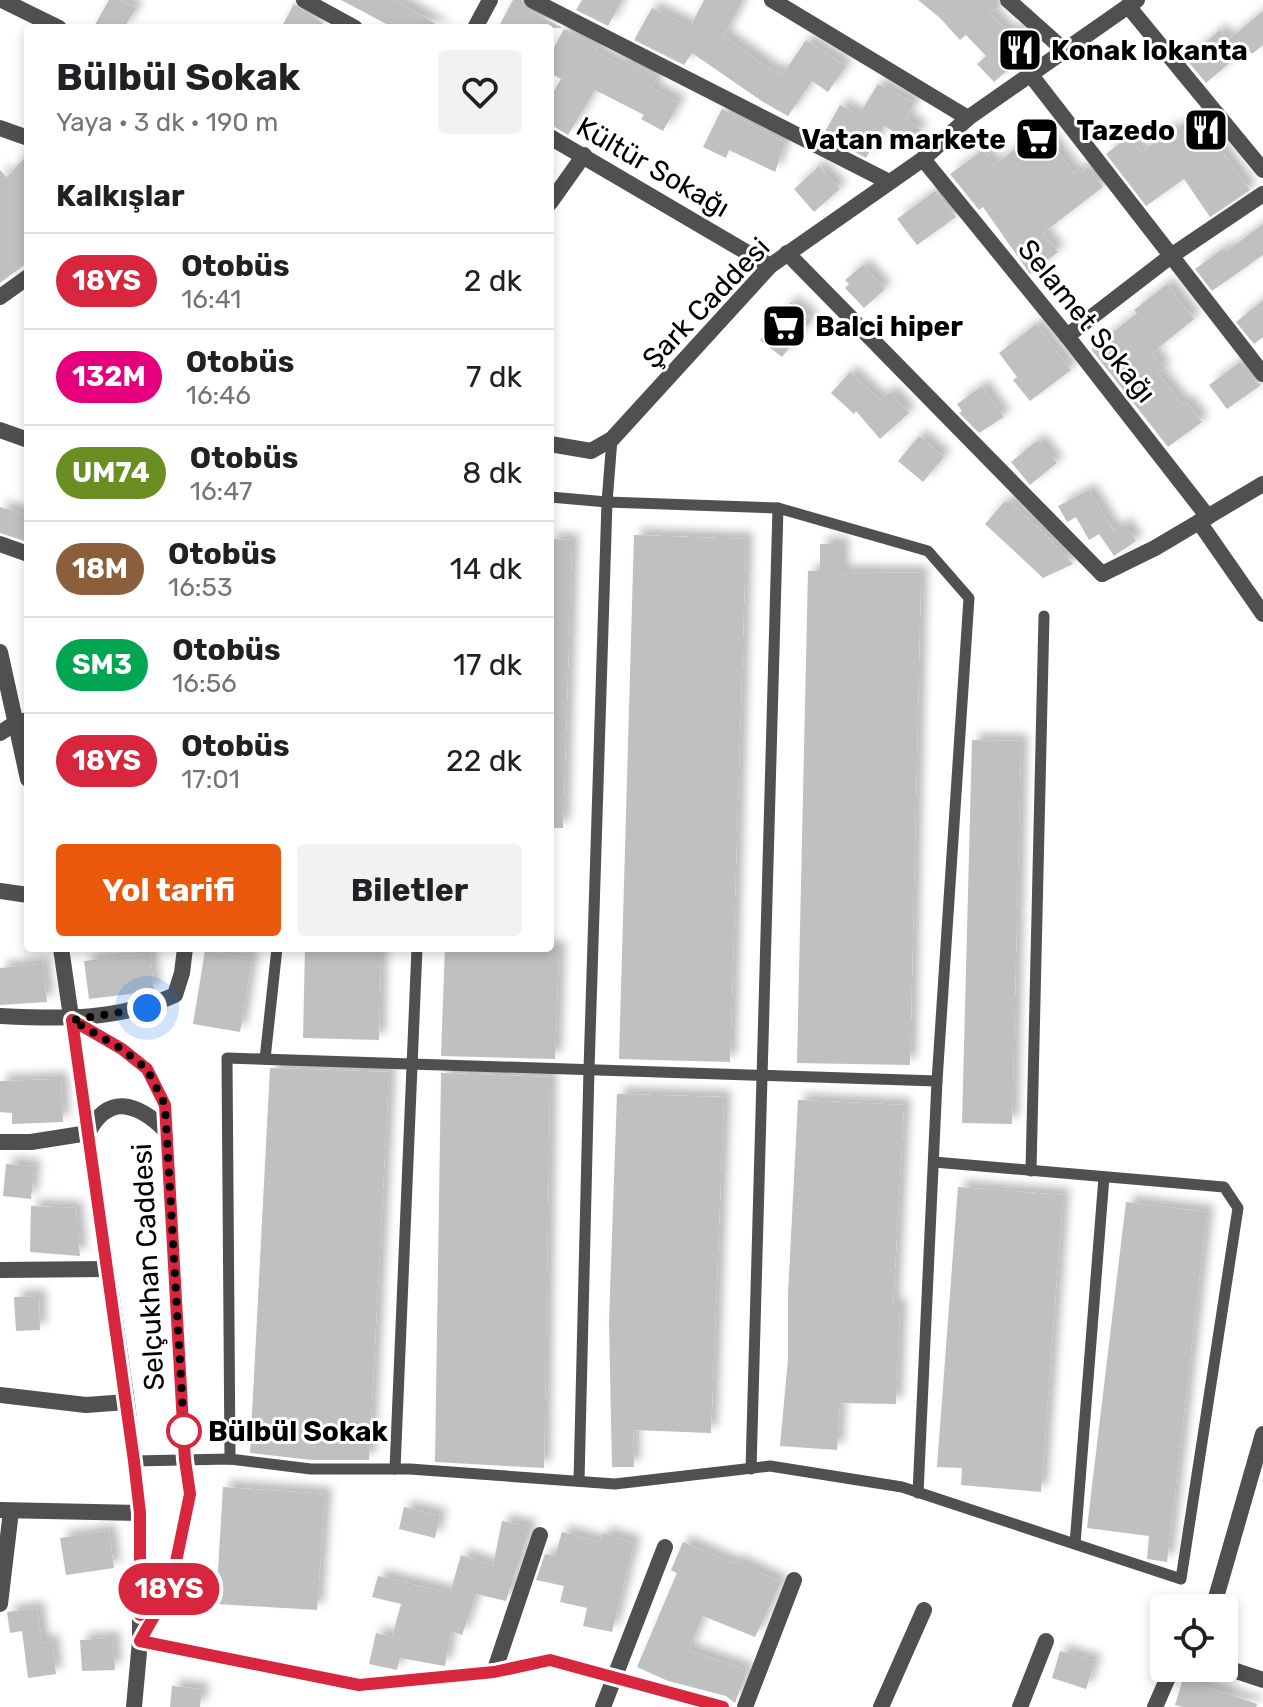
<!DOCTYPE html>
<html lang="tr">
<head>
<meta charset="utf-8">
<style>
  body { margin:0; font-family:Rubik,sans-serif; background:#f2f2f2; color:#202124; height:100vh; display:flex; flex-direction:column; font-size:30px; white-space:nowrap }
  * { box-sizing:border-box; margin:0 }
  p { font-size:26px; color:#757577 }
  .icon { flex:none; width:44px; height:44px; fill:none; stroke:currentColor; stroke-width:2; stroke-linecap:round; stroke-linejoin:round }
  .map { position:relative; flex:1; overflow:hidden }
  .drawer { position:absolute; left:24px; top:24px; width:530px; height:928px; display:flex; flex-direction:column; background:#fff; border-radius:8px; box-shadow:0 4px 12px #0003 }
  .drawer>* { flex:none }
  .badge { padding:0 16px; border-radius:26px; font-size:28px; line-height:52px }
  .buttons { position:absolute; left:1150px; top:1594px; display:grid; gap:16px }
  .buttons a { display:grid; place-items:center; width:88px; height:88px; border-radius:8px; background:#fff; box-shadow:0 4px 12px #0003; font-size:40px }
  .you { position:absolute; width:40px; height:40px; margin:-20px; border:6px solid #fff; border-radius:50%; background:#1a73e8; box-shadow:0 0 0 12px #1a73e833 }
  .map>.badge { position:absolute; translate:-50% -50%; box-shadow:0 0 0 4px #fff }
  h2 { padding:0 32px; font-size:30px; line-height:72px }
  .round { display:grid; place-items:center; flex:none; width:84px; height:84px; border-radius:8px; background:#f2f2f2 }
  .overview { display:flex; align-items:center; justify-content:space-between; height:136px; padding:0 32px }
  h1 { font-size:38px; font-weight:700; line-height:60px }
  .primary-button { display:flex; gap:16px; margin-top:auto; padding:16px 32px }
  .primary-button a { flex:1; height:92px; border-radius:8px; background:#ea580c; color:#fff; font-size:32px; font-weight:700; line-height:92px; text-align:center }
  .primary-button a+a { background:#f2f2f2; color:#202124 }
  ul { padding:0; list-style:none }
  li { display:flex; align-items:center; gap:24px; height:96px; padding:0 32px; border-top:2px solid #e0e0e0 }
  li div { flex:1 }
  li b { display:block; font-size:30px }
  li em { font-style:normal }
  li .badge { min-width:88px; font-weight:700; text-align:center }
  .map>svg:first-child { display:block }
</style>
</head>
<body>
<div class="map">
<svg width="1263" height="1707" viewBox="0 0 1263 1707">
  <defs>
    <filter id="shadow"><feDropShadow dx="7" dy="-7" stdDeviation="4" flood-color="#0004"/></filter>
  </defs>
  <rect width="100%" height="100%" fill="#fff"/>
  <!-- building -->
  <g fill="#c0c0c0" filter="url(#shadow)">
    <polygon points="109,0 121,0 136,8 124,28 93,28"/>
    <polygon points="341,0 395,0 443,28 394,28"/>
    <polygon points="513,0 521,0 527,10 563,28 498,28"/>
    <polygon points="582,0 622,0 608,26 576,10"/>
    <polygon points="704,0 743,0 724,36 776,73 778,70 783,74 806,40 846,66 828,92 812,81 788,116 763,102 692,53 684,65 634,40 652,8 690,27"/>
    <polygon points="918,0 997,0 999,6 990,13 1010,34 1016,28 1033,47 994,82 977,64 986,56 966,35 960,40 940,18"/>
    <polygon points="294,4 323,23 320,28 281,28"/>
    <polygon points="1263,11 1263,45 1252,54 1247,48 1206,83 1186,59 1220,30 1228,40"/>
    <polygon points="564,29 598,46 595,51 619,64 623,59 658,76 652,88 679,103 663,131 641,119 644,115 595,90 568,135 550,124 550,98 561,79 550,73 550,55"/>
    <polygon points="878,84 914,103 906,118 921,130 911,142 884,126 866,158 823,135 840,105 859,115"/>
    <polygon points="722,109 785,142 775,172 729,150 726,158 703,147"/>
    <polygon points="1184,123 1201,141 1210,135 1250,190 1210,217 1184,179 1146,206 1106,154 1129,136 1142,153 1170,128 1174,132"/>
    <polygon points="1042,129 1074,173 1079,170 1081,173 1088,167 1103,187 1043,233 1058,252 1030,274 983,207 979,210 950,174 983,150 994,165"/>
    <polygon points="28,154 28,262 0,283 0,170 7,177"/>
    <polygon points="819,166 840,189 814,212 794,189"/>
    <polygon points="935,191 956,217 917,245 897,219"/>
    <polygon points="1263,224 1263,255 1212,291 1195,269 1224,248 1227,251"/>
    <polygon points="863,265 885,289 864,308 845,288 849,284 845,280"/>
    <polygon points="1167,284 1194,319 1152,353 1164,368 1158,373 1182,404 1186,401 1202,422 1168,447 1091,349 1137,313 1134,310"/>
    <polygon points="1263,300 1263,337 1254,344 1236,322"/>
    <polygon points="791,302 812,319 782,357 760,340"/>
    <polygon points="1036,324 1071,370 1030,401 1013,380 1017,377 999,353"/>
    <polygon points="1240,362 1254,381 1261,385 1227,409 1209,385"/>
    <polygon points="850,372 880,400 890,392 909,413 880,439 856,411 854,414 831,393"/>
    <polygon points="982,386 1004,417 979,433 959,413 962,411 957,404"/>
    <polygon points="919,436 944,457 923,482 898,461"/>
    <polygon points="1038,440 1057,463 1030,485 1011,462"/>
    <polygon points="1089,490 1114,531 1124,524 1136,541 1114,556 1099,534 1089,540 1076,517 1067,522 1058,506"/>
    <polygon points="1004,502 1010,502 1045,534 1073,564 1043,578 985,524"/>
    <polygon points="0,507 28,515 28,542 0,533"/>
    <polygon points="634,535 746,539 730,1062 619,1059"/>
    <polygon points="550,539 572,540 563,828 550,828"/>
    <polygon points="820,544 842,544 842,572 921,573 910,1065 797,1063 808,571 820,571"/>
    <polygon points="972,740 1021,741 1012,1124 962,1123"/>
    <polygon points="305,948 381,948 379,1040 303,1038"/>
    <polygon points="445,948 559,948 555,1059 441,1056"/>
    <polygon points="205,951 252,958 240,1032 193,1024"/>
    <polygon points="150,954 154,991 89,999 84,961"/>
    <polygon points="43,964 47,1002 0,1005 0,968"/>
    <polygon points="270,1068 389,1072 369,1460 312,1460 250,1453"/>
    <polygon points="441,1073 550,1077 544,1468 435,1462"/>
    <polygon points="61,1079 63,1122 12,1124 12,1113 0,1112 0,1081"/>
    <polygon points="617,1094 724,1097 711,1433 633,1430 634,1467 612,1467 609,1322"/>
    <polygon points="798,1100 904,1105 893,1306 900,1306 896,1404 840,1403 837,1450 780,1446 788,1359 788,1295"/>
    <polygon points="6,1164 34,1166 31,1199 3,1196"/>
    <polygon points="958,1187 1063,1195 1041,1492 961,1485 962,1468 937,1467"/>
    <polygon points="1126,1202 1207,1212 1167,1562 1147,1559 1149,1536 1087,1528"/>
    <polygon points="31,1206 76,1208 80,1256 30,1252"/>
    <polygon points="39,1296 40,1330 16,1331 14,1297"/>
    <polygon points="223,1487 325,1494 317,1610 216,1604"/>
    <polygon points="404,1507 440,1516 435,1538 399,1529"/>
    <polygon points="502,1521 530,1527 506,1601 476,1594 462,1635 451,1631 445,1666 400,1658 397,1670 369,1664 376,1633 392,1637 401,1604 372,1597 378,1576 450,1593 461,1555 493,1566"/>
    <polygon points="109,1531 114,1568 66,1575 60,1538"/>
    <polygon points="562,1532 600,1542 603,1533 634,1543 612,1632 583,1626 587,1608 560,1602 564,1586 536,1580 545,1554 555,1556"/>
    <polygon points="683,1542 734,1564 735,1561 781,1582 755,1637 703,1616 688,1650 747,1670 735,1703 726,1696 668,1681 637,1667 677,1573 671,1570"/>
    <polygon points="37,1608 42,1643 52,1641 56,1674 28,1678 22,1631 10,1633 7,1612"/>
    <polygon points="113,1638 115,1670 82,1671 80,1640"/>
    <polygon points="1060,1651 1095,1661 1086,1689 1052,1678"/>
    <polygon points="1183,1679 1257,1704 1256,1707 1183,1707 1175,1705"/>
    <polygon points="172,1686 202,1689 200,1707 170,1707"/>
  </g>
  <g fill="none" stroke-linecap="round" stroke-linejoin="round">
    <!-- service -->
    <g stroke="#505050" stroke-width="11">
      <polyline points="612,439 607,502 778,508 928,551 969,598 937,1081 918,1493"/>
      <polyline points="550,497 607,502 589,1069 579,1481"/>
      <polyline points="265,1059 277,948"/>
      <polyline points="1031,1171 1044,616"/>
      <polyline points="230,1459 227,1058 937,1081"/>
      <polyline points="134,1461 230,1459 311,1469 410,1469 615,1484 770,1466 902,1487 1181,1579 1238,1208 1224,1187 934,1162"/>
      <polyline points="395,1469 417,948"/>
      <polyline points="751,1469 778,508"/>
      <polyline points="1075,1544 1104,1177"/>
    </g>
    <!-- minor -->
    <g stroke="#505050" stroke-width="16">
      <polyline points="2,0 59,28"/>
      <polyline points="304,0 355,28"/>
      <polyline points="532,0 889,182"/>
      <polyline points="772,0 968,118"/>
      <polyline points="1008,0 1064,50"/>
      <polyline points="1128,6 1263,170"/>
      <polyline points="475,28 490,0"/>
      <polyline points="1030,74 1263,374"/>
      <polyline points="0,128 28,138"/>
      <polyline points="550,137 770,266"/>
      <polyline points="923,159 1067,336 1208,517"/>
      <polyline points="550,203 584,155"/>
      <polyline points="787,253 1102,574"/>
      <polyline points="0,297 28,277"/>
      <polyline points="1067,336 1171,256 1263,194"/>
      <polyline points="0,430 28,440"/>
      <polyline points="550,444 591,451 612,439 770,266 923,159 968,118 1137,0"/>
      <polyline points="1199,522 1263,614"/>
      <polyline points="0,544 28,554"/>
      <polyline points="0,733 17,722 28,720"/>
      <polyline points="0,891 28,895"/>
      <path d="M 0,1016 C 62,1019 116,1021 175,995 L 182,973 L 185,948"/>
      <polyline points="0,1142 31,1142 88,1133"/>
      <polyline points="0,1270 107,1269"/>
      <polyline points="0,1395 86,1405 127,1402"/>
      <polyline points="0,1510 140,1513"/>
      <polyline points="0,1604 11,1511"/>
      <polyline points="1213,1608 1263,1434"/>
      <polyline points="140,1641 359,1685 494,1672 550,1660 723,1707"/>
      <polyline points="1224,1667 1263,1680"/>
      <polyline points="494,1672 540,1535"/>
      <polyline points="603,1707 665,1547"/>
      <polyline points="745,1707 794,1580"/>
      <polyline points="881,1707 924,1610"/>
      <polyline points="1020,1707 1046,1641"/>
      <polyline points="1155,1707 1170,1673 1180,1668"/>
    </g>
    <!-- tertiary -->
    <g stroke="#505050" stroke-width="16">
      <polyline points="1102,574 1155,548 1263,484"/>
      <polyline points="0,652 28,779"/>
      <polyline points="61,948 127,1402 140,1513 140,1641 134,1707"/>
      <polyline points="72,1020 122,1049 147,1069 165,1105 185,1460 190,1494 171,1586 141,1640"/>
      <path d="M 88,1133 C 109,1092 139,1104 166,1131"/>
    </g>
  </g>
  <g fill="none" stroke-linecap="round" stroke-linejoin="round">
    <!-- line casing -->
    <g stroke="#fff" stroke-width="18">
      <polyline id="line" points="140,1615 140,1513 134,1461 72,1020 122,1049 147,1069 165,1105 185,1460 190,1494 171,1586 140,1641 359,1685 494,1672 550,1660 723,1707"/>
    </g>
    <!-- line -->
    <use href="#line" stroke="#d7263d" stroke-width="12"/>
    <!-- walk -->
    <polyline stroke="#000" stroke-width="8" stroke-dasharray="0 14.4" points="147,1008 72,1020 122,1049 147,1069 165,1105 184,1431"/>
  </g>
  <!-- icons -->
  <defs>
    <g id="restaurant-square" transform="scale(2.3)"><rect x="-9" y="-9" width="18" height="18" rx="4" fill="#000" stroke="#fff"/><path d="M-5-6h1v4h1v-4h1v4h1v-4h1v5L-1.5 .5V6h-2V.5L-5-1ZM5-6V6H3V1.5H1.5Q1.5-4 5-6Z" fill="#fff"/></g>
    <g id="supermarket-square" transform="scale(2.3)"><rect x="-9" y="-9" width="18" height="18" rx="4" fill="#000" stroke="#fff"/><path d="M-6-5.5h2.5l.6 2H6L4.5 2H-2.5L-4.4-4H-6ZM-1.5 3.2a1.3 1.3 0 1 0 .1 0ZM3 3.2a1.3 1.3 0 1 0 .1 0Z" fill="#fff"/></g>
  </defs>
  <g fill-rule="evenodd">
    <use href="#restaurant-square" x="1020" y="50"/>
    <use href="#restaurant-square" x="1206" y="130"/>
    <use href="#supermarket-square" x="1037" y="139"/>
    <use href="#supermarket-square" x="784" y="326"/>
  </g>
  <!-- markers -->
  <circle fill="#fff" stroke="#d7263d" stroke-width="4" cx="184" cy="1431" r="16"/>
  <g text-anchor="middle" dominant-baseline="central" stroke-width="6" stroke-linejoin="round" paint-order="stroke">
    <!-- poi labels -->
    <g font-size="28" font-weight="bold" fill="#000" stroke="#fff" text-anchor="start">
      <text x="1051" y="50">Konak lokanta</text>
      <text x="1175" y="130" text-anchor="end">Tazedo</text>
      <text x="1006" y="139" text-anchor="end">Vatan markete</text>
      <text x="815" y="326">Balci hiper</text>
    </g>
    <!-- street labels -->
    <g font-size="28" fill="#000" stroke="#fff">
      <text transform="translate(653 167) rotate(30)">Kültür Sokağı</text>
      <text transform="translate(706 303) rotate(-46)">Şark Caddesi</text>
      <text transform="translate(1087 321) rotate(51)">Selamet Sokağı</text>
      <text transform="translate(148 1267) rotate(-93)">Selçukhan Caddesi</text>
    </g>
    <!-- stop labels -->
    <g font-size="28" font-weight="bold" fill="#000" stroke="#fff" text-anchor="start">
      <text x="208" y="1431">Bülbül Sokak</text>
    </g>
  </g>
</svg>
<div class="buttons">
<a><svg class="icon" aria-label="locate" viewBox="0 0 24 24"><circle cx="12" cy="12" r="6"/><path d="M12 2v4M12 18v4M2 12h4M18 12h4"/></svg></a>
</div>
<div class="you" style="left:147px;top:1008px"></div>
<b class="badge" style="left:169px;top:1589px;background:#d7263d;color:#fff">18YS</b>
<section class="drawer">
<div class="overview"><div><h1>Bülbül Sokak</h1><p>Yaya · 3 dk · 190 m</p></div><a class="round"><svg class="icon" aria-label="heart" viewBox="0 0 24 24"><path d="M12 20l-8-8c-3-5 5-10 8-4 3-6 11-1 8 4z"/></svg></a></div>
<h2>Kalkışlar</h2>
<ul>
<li><span class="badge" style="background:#d7263d;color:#fff">18YS</span><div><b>Otobüs</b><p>16:41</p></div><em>2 dk</em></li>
<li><span class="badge" style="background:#e6007e;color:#fff">132M</span><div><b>Otobüs</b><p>16:46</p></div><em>7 dk</em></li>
<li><span class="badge" style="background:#6b8e23;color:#fff">UM74</span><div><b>Otobüs</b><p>16:47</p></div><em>8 dk</em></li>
<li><span class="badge" style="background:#8b5e3c;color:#fff">18M</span><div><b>Otobüs</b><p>16:53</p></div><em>14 dk</em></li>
<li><span class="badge" style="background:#00a651;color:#fff">SM3</span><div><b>Otobüs</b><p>16:56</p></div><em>17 dk</em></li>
<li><span class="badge" style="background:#d7263d;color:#fff">18YS</span><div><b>Otobüs</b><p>17:01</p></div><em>22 dk</em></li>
</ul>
<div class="primary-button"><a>Yol tarifi</a><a>Biletler</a></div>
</section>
</div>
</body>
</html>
